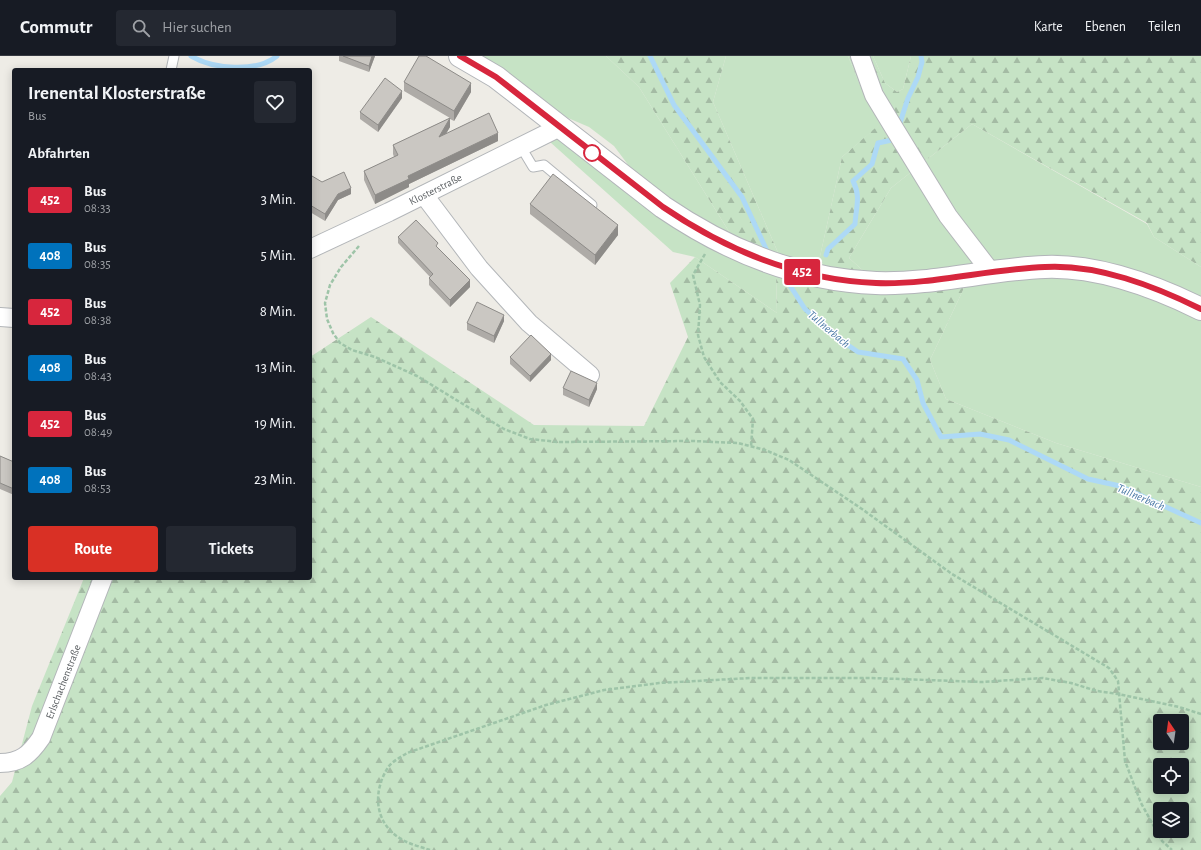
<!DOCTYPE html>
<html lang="de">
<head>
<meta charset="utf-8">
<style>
  body { margin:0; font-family:"Alegreya Sans",sans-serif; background:#242831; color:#f1f3f6; height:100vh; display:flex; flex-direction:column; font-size:15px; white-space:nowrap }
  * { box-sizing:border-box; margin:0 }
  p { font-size:13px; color:#9ea1a6 }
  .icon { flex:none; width:22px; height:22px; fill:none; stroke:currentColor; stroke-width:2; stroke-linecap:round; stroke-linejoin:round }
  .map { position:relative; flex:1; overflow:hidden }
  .sheet { position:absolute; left:12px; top:12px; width:300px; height:512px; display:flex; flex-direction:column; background:#171b24; border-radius:4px; box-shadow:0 2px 10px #0003 }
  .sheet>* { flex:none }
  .badge { padding:0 8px; border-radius:3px; font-size:14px; line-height:26px }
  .needle { width:26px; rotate:347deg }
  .fabs { position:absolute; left:1153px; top:658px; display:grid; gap:8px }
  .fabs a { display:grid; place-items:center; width:36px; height:36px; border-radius:4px; background:#171b24; box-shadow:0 2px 10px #0003; font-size:20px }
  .map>.badge { position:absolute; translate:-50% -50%; box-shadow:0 0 0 2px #fff }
  h2 { padding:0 16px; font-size:15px; line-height:36px }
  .round { display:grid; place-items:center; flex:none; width:42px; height:42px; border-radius:4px; background:#242831 }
  .summary { display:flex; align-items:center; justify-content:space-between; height:68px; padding:0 16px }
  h1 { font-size:19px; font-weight:600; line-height:30px }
  .action { display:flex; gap:8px; margin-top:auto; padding:8px 16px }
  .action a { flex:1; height:46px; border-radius:4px; background:#d93025; color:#fff; font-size:16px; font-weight:600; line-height:46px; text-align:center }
  .action a+a { background:#242831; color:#f1f3f6 }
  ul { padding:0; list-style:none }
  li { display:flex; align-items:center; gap:12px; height:56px; padding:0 16px }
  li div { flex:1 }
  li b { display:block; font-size:15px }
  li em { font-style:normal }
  li .badge { min-width:44px; font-weight:700; text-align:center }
  header { display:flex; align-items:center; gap:24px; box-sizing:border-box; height:56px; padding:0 20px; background:#171b24; border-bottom:1px solid #363941 }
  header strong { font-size:19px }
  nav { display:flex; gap:22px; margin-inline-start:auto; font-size:14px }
  .search { width:280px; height:36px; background:#242831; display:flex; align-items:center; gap:10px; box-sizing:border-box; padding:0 14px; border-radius:4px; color:#9ea1a6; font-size:15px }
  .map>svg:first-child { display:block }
</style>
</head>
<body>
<header>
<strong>Commutr</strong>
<div class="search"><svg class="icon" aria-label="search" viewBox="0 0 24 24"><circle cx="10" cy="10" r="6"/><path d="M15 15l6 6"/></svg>Hier suchen</div>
<nav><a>Karte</a><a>Ebenen</a><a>Teilen</a></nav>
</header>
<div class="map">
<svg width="1201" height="794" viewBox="0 0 1201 794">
  <defs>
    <pattern id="forest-firs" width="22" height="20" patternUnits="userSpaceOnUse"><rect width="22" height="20" fill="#c6e3c5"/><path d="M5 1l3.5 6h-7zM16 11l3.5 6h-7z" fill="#a4bba4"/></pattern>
  </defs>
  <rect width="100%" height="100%" fill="#eeece6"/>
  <!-- green -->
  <g fill="#c6e3c5">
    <polygon points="477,0 606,0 639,31 733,182 688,158 635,118 614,90 589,71 568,62"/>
    <polygon points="726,0 848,0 860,29 878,38 890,60 842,101 817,214 779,199 713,46"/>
    <polygon points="873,0 911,0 903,33 897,36 885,27"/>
    <polygon points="972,68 1147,168 1154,181 1201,211 1201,431 1056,387 946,343 930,304 964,232 887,236 849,202 891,132"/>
    <polygon points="561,82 721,197 756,213 776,219 777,257 695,201 673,196 550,86"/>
  </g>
  <!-- forest -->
  <g fill="url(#forest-firs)" fill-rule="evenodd">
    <polygon points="606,0 726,0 713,46 779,199 733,182 639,31"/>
    <path d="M 848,0 L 873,0 L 885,27 L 897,36 L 903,33 L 911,0 L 1201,0 L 1201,211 L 1154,181 L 1147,167 L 972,68 L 891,132 L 849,202 L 887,236 L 964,232 L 930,304 L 946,343 L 1056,387 L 1201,431 L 1201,794 L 0,794 L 0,740 L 12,726 L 32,650 L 84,522 L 310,522 L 310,301 L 371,261 L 534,369 L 644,370 L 688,281 L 670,227 L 695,201 L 777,257 L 776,219 L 817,214 L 842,101 L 889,60 L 878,38 L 860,29 ZM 1160,665 L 1182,665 L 1182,687 L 1160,687 ZM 1160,709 L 1182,709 L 1182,731 L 1160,731 ZM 1160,753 L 1182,753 L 1182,775 L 1160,775 Z"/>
  </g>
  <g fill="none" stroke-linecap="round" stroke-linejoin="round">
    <!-- stream -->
    <g stroke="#add9f6" stroke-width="5">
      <path d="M 191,0 C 213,13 256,17 277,0"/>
      <polyline points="650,0 674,49 742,141 768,197"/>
      <polyline points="899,70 908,42 918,21 922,6 921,0"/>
      <path d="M 826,199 L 828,193 L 855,168 C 856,151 861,140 853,125 L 872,108 L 878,87 L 892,84 L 896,80"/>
      <polyline points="782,217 805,253 836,281 858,296 903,303 917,324 923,347 941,381 980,378 1009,384 1088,423 1120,430 1201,467"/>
    </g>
    <!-- lane casing -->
    <g stroke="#b3b6b9" stroke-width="11">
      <g id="lane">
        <polyline points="171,14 174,0"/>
        <polyline points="521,91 533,111 544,109 592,149"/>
      </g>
    </g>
    <!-- street casing -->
    <g stroke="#b3b6b9" stroke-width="20">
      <g id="street">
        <polyline points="860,0 874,39 894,72 948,160 991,216"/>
        <polyline points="424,139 479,212 529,267 590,319"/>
        <path id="s1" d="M 310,193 L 389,156 L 560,71"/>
        <polyline points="0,261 14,262"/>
        <path id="s2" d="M 0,707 C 21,707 30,698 41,682 L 103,522"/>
      </g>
    </g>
    <!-- secondary casing -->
    <g stroke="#b2b5b9" stroke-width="24">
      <path id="secondary" d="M 460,0 L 496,21 L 663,151 C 726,194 799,224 876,227 C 933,229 988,213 1045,211 C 1098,209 1154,230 1201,253"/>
    </g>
    <!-- path -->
    <g stroke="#9ec4a8" stroke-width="2.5" stroke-dasharray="4 2" stroke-linecap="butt">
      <polyline points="359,190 341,211 330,229 325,247 327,263 333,277 340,287 352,294 375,301 417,320 504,373 530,383 558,386 693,385 738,387 765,394 789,404 862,453 952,518 1109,612 1118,625 1125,705 1141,747 1162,785 1172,794"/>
      <polyline points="705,198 693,219 700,249 698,279 704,301 720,326 740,345 753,363 751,391"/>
      <path d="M 430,794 C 421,791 409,788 401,783 C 374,767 372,735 389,710 C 393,705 401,701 407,697 L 546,649 L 604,634 L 659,627 L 751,622 L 872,622 L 982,626 L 1043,622 L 1071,627 L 1097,635 L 1118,638 L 1179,651 L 1201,658"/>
    </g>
    <!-- lane -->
    <use href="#lane" stroke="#fff" stroke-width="9"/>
    <!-- street -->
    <use href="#street" stroke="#fff" stroke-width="18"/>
    <!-- secondary -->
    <use href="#secondary" stroke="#fff" stroke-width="22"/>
  </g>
  <!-- wall -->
  <g fill="#aeaba7">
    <polygon points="339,0 375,0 369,16 339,5"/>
    <polygon points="404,26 471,36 454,65 450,63 450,71 446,77 498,85 409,128 409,131 375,148 364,124 364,115 394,101 393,98 393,89 450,62 404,35"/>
    <polygon points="402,42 378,76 360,63 360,56"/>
    <polygon points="310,123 322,126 351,138 338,144 325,165 310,156"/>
    <polygon points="530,148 618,179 595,209 530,158"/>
    <polygon points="398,181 438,192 470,231 450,251 429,229 429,222 430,221 398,187"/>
    <polygon points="504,265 494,287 467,274 467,267"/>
    <polygon points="510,301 551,304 530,326 510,308"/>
    <polygon points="563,332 597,333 589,351 563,339"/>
    <polygon points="0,400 14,406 14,439 0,433"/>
  </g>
  <!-- shaded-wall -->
  <g fill="#8d8b88">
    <polygon points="372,0 375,0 369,16 369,10"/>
    <polygon points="471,27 471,36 454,65 454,55"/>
    <polygon points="402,35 402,42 378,76 378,69"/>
    <polygon points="450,62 450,71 439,90 439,81"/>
    <polygon points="498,77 498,85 409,128 409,131 375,148 375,139 408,120"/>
    <polygon points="351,132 351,138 338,144 325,165 325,158 338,138"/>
    <polygon points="618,169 618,179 595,209 595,199"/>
    <polygon points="470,224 470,231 450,251 450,244"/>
    <polygon points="504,259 504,265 494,287 494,280"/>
    <polygon points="551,298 551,304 530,326 530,320"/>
    <polygon points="597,327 597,333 589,351 589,344"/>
  </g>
  <!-- building -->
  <g fill="#cac7c2" stroke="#8d8b88">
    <polygon points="343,0 372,0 369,10"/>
    <polygon points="419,0 426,0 471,27 454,55 404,26"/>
    <polygon points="385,22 402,35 378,69 360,56"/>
    <polygon points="489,57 498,77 408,120 409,123 375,139 364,115 398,99 393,89 450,62 439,81"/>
    <polygon points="344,116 351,132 338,138 325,158 310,149 310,123 312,120 322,126"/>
    <polygon points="553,118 618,169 595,199 530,148"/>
    <polygon points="416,164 438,187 436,190 470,224 450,244 429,222 433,218 398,181"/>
    <polygon points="310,226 311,226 310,243"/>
    <polygon points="477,246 504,259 494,280 467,267"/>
    <polygon points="531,279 551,298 530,320 510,301"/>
    <polygon points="571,315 597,327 589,344 563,332"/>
    <polygon points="0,400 14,406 14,433 0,427"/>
  </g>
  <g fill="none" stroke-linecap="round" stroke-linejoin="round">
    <!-- line casing -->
    <g stroke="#fff" stroke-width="9">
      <path id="line" d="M 460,0 L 496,21 L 663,151 C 726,194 799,224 876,227 C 933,229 988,213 1045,211 C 1098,208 1154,230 1201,253"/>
    </g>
    <!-- line -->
    <use href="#line" stroke="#d7263d" stroke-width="6"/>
  </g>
  <!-- markers -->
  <circle fill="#fff" stroke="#d7263d" stroke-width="2" cx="592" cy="97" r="8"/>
  <g text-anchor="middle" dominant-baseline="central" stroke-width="3" stroke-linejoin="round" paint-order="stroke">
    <!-- street labels -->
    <g font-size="11" fill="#5d6164" stroke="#fff">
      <text stroke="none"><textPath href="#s1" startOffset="139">Klosterstraße</textPath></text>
      <text stroke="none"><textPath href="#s2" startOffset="111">Erlschachenstraße</textPath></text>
    </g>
    <!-- water labels -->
    <g font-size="12" font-style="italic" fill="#4c7aa7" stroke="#fff">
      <text transform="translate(829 273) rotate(40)">Tullnerbach</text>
      <text transform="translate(1141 441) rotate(23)">Tullnerbach</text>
    </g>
  </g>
</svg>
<div class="fabs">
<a><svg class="needle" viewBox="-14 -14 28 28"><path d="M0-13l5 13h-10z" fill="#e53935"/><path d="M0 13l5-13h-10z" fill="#9ea1a6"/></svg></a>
<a><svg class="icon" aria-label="locate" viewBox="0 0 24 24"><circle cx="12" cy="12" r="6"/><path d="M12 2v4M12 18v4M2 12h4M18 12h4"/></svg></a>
<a><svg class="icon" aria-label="layers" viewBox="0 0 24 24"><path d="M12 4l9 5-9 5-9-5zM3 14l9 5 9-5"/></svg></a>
</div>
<b class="badge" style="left:802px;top:216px;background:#d7263d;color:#fff">452</b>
<section class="sheet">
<div class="summary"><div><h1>Irenental Klosterstraße</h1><p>Bus</p></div><a class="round"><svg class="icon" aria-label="heart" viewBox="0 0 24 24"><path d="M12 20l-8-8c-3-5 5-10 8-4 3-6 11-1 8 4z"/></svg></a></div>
<h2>Abfahrten</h2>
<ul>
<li><span class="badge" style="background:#d7263d;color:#fff">452</span><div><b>Bus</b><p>08:33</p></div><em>3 Min.</em></li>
<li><span class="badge" style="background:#0072bc;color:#fff">408</span><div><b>Bus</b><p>08:35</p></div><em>5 Min.</em></li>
<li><span class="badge" style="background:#d7263d;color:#fff">452</span><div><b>Bus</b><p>08:38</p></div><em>8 Min.</em></li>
<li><span class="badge" style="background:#0072bc;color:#fff">408</span><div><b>Bus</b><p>08:43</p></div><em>13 Min.</em></li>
<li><span class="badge" style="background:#d7263d;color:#fff">452</span><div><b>Bus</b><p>08:49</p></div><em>19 Min.</em></li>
<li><span class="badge" style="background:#0072bc;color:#fff">408</span><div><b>Bus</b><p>08:53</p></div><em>23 Min.</em></li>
</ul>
<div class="action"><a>Route</a><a>Tickets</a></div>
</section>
</div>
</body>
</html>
